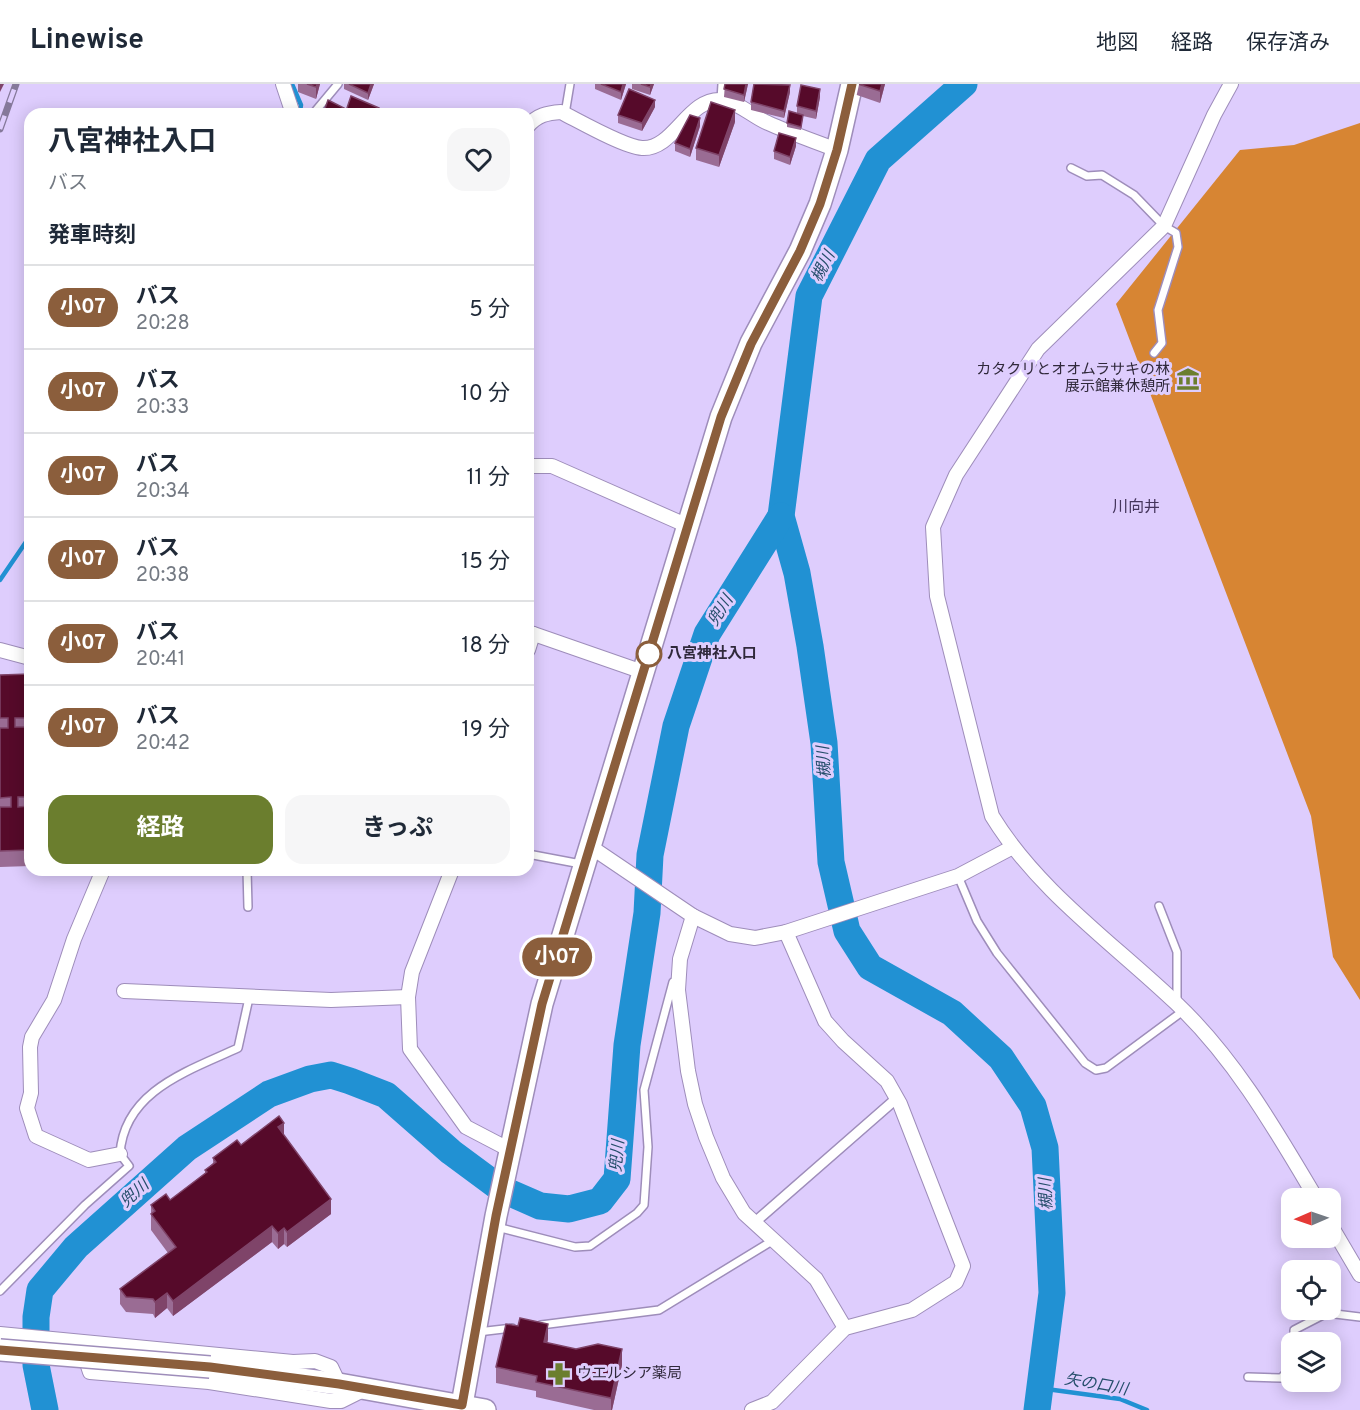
<!DOCTYPE html>
<html lang="ja">
<head>
<meta charset="utf-8">
<style>
  body { margin:0; font-family:Overpass,"Noto Sans JP",sans-serif; background:#f6f6f7; color:#1f2937; height:100vh; display:flex; flex-direction:column; font-size:22px; white-space:nowrap }
  * { box-sizing:border-box; margin:0 }
  p { font-size:20px; color:#747a83 }
  .icon { flex:none; width:33px; height:33px; fill:none; stroke:currentColor; stroke-width:2; stroke-linecap:round; stroke-linejoin:round }
  .map { position:relative; flex:1; overflow:hidden }
  .sheet { position:absolute; left:24px; top:24px; width:510px; height:768px; display:flex; flex-direction:column; background:#fff; border-radius:18px; box-shadow:0 3px 15px #0003 }
  .sheet>* { flex:none }
  .badge { padding:0 12px; border-radius:20px; font-size:21px; line-height:39px }
  .needle { width:39px; rotate:268deg }
  .fabs { position:absolute; left:1281px; top:1104px; display:grid; gap:12px }
  .fabs a { display:grid; place-items:center; width:60px; height:60px; border-radius:12px; background:#fff; box-shadow:0 3px 15px #0003; font-size:30px }
  .map>.badge { position:absolute; translate:-50% -50%; box-shadow:0 0 0 3px #fff }
  h2 { padding:0 24px; font-size:22px; line-height:54px }
  .round { display:grid; place-items:center; flex:none; width:63px; height:63px; border-radius:18px; background:#f6f6f7 }
  .headline { display:flex; align-items:center; justify-content:space-between; height:102px; padding:0 24px }
  h1 { font-size:28px; font-weight:700; line-height:45px }
  .cta { display:flex; gap:12px; margin-top:auto; padding:12px 24px }
  .cta a { flex:1; height:69px; border-radius:18px; background:#6b7e2e; color:#fff; font-size:24px; font-weight:700; line-height:69px; text-align:center }
  .cta a+a { background:#f6f6f7; color:#1f2937 }
  ul { padding:0; list-style:none }
  li { display:flex; align-items:center; gap:18px; height:84px; padding:0 24px; border-top:2px solid #e0e1e3 }
  li div { flex:1 }
  li b { display:block; font-size:22px }
  li em { font-style:normal }
  li .badge { min-width:66px; font-weight:700; text-align:center }
  header { display:flex; align-items:center; gap:36px; box-sizing:border-box; height:84px; padding:0 30px; background:#fff; border-bottom:2px solid #e0e1e3 }
  header strong { font-size:28px }
  nav { display:flex; gap:33px; margin-inline-start:auto; font-size:21px }
  .map>svg:first-child { display:block }
</style>
</head>
<body>
<header>
<strong>Linewise</strong>
<nav><a>地図</a><a>経路</a><a>保存済み</a></nav>
</header>
<div class="map">
<svg width="1360" height="1326" viewBox="0 0 1360 1326">
  <rect width="100%" height="100%" fill="#decdfd"/>
  <!-- forest -->
  <polygon fill="#d78533" points="1360,39 1360,916 1333,873 1311,732 1116,220 1240,66 1294,61"/>
  <g fill="none" stroke-linecap="round" stroke-linejoin="round">
    <!-- stream -->
    <g stroke="#2191d3" stroke-width="4.5">
      <polyline points="292,0 301,21 300,28"/>
      <polyline points="0,496 30,452"/>
      <polyline points="1039,1304 1120,1315 1147,1326"/>
    </g>
    <!-- river -->
    <g stroke="#2191d3" stroke-width="27">
      <polyline points="964,0 878,76 809,212 781,432 797,489 810,562 824,659 831,778 847,847 870,883 952,929 1001,974 1033,1022 1045,1064 1052,1209 1037,1326"/>
      <polyline points="45,1326 36,1281 36,1233 40,1206 76,1163 187,1064 269,1010 310,995 331,991 350,997 386,1011 451,1068 501,1105 540,1122 569,1125 600,1117 617,1095 627,961 647,829 650,771 676,642 707,550 781,432"/>
    </g>
    <!-- service casing -->
    <g stroke="#9e8dba" stroke-width="10">
      <g id="service">
        <polyline points="721,16 722,0"/>
        <polyline points="313,30 338,0"/>
        <polyline points="565,30 570,0"/>
        <polyline points="1071,84 1087,92 1102,91 1134,111 1164,142 1176,149 1178,163 1158,226 1162,259 1154,269"/>
        <polyline points="528,770 581,780"/>
        <polyline points="247,786 248,823"/>
        <polyline points="958,792 977,837 997,869 1085,979 1096,986 1106,984 1183,927"/>
        <polyline points="1159,822 1177,868 1177,917"/>
        <polyline points="497,1143 575,1163 590,1162 637,1129 644,1121 648,1063 644,1006 673,898"/>
        <path d="M 0,1207 L 85,1121 L 129,1082 L 120,1070 C 124,1007 188,987 238,964 L 249,914"/>
        <polyline points="541,1241 659,1226 772,1157"/>
        <polyline points="478,1248 512,1244"/>
        <polyline points="1294,1258 1294,1246 1327,1229 1360,1233"/>
        <polyline points="1248,1293 1281,1294 1292,1283"/>
      </g>
    </g>
    <!-- pedestrian casing -->
    <g stroke="#9e8dba" stroke-width="12">
      <polyline id="pedestrian" points="754,1139 897,1014"/>
    </g>
    <!-- minor casing -->
    <g stroke="#9e8dba" stroke-width="16">
      <g id="minor">
        <polyline points="283,0 293,30"/>
        <path d="M 1231,0 L 1214,31 L 1164,142 L 1038,265 L 956,391 L 933,443 L 937,512 L 992,732 C 1038,807 1113,859 1176,919 C 1235,975 1275,1045 1316,1114"/>
        <path d="M 528,42 C 537,31 547,29 561,28 C 579,37 624,63 642,64 C 674,66 688,13 722,16 C 739,18 753,33 768,39 C 790,49 814,57 837,66"/>
        <polyline points="528,382 552,382 688,442"/>
        <polyline points="528,548 643,588"/>
        <polyline points="0,566 30,574"/>
        <polyline points="528,566 533,550"/>
        <polyline points="591,763 693,832 730,850 755,854 786,848 958,792 1011,764"/>
        <polyline points="103,786 74,855 54,916 32,953 30,963 31,1009 27,1024 36,1052 89,1076 120,1070"/>
        <polyline points="452,786 412,888 408,913 410,965 466,1043 510,1066"/>
        <polyline points="693,832 680,875 678,906 688,987 695,1020 706,1053 723,1094 744,1129 816,1195 845,1244"/>
        <polyline points="124,907 331,916 408,913"/>
        <polyline points="1330,1140 1360,1191"/>
        <polyline points="0,1250 293,1278 315,1277 331,1283 339,1300"/>
        <polyline points="83,1267 90,1288 209,1298 331,1317 341,1317 365,1305"/>
        <polyline points="752,1326 772,1318 845,1244 912,1226 956,1198 963,1182 900,1020 887,997 843,957 825,937 786,848"/>
      </g>
    </g>
    <!-- primary casing -->
    <g stroke="#9e8dba" stroke-width="24">
      <polyline id="primary" points="210,1283 339,1300 485,1326"/>
    </g>
    <!-- trunk casing -->
    <g stroke="#9e8dba" stroke-width="24">
      <polyline id="trunk" points="461,1326 496,1132 542,920 721,333 751,259 800,167 820,120 837,66 852,0"/>
    </g>
    <!-- service -->
    <use href="#service" stroke="#fff" stroke-width="7"/>
    <!-- pedestrian -->
    <use href="#pedestrian" stroke="#fff" stroke-width="9"/>
    <!-- minor -->
    <use href="#minor" stroke="#fff" stroke-width="14"/>
    <!-- primary -->
    <use href="#primary" stroke="#fff" stroke-width="21"/>
    <!-- trunk -->
    <use href="#trunk" stroke="#fff" stroke-width="21"/>
    <!-- rail casing -->
    <g stroke="#85799a" stroke-width="7">
      <polyline id="rail" points="0,45 16,0"/>
    </g>
    <!-- rail -->
    <use href="#rail" stroke="#decdfd" stroke-width="4.5" stroke-dasharray="14" stroke-linecap="butt"/>
    <!-- primary-bridge casing -->
    <g stroke="#9e8dba" stroke-width="24" stroke-linecap="butt">
      <polyline id="primary-bridge" points="0,1266 210,1283"/>
    </g>
    <!-- primary-bridge -->
    <use href="#primary-bridge" stroke="#fff" stroke-width="21"/>
  </g>
  <!-- wall -->
  <g fill="#9a6c94">
    <polygon points="298,0 320,0 316,15 298,8"/>
    <polygon points="344,0 374,0 368,16 344,5"/>
    <polygon points="595,0 626,0 621,16 595,5"/>
    <polygon points="632,0 654,0 650,11 632,5"/>
    <polygon points="725,0 748,0 744,18 724,13"/>
    <polygon points="854,0 885,0 880,19 854,10"/>
    <polygon points="790,8 784,34 751,26 751,18"/>
    <polygon points="820,13 816,35 803,32 801,46 787,43 787,39 797,29 797,22"/>
    <polygon points="655,23 642,47 618,39 618,31"/>
    <polygon points="735,38 719,83 696,76 696,64"/>
    <polygon points="700,42 690,73 675,67 675,59"/>
    <polygon points="796,62 790,81 774,75 774,67"/>
    <polygon points="30,590 30,782 0,783 0,591"/>
    <polygon points="284,1051 331,1130 287,1163 284,1160 278,1165 272,1158 173,1232 167,1224 155,1234 153,1230 126,1228 120,1220 120,1205 168,1169 151,1146 151,1121 170,1116 205,1089 205,1086 213,1079 213,1074 241,1061"/>
    <polygon points="548,1255 547,1259 622,1281 612,1326 594,1326 536,1313 536,1307 496,1299 496,1283"/>
  </g>
  <!-- shaded-wall -->
  <g fill="#7f4469">
    <polygon points="0,0 4,0 0,8"/>
    <polygon points="317,0 320,0 316,15 316,3"/>
    <polygon points="371,0 374,0 368,16 368,9"/>
    <polygon points="623,0 626,0 621,16 621,8"/>
    <polygon points="651,0 654,0 650,11 650,3"/>
    <polygon points="746,0 748,0 744,18 744,11"/>
    <polygon points="882,0 885,0 880,19 880,7"/>
    <polygon points="790,1 790,8 784,34 784,27"/>
    <polygon points="820,5 820,13 816,35 816,27"/>
    <polygon points="655,16 655,23 642,47 642,39"/>
    <polygon points="735,26 735,38 719,83 719,71"/>
    <polygon points="700,34 700,42 690,73 690,65"/>
    <polygon points="796,54 796,62 790,81 790,73"/>
    <polygon points="284,1039 284,1054 278,1043"/>
    <polygon points="331,1115 331,1130 287,1163 287,1148"/>
    <polygon points="272,1142 272,1158 173,1232 173,1217"/>
    <polygon points="284,1144 284,1160 278,1165 278,1149"/>
    <polygon points="167,1209 167,1224 155,1234 155,1218"/>
    <polygon points="548,1240 548,1255 544,1274 544,1258"/>
    <polygon points="622,1265 622,1281 612,1326 611,1326 611,1314"/>
  </g>
  <!-- building -->
  <g fill="#560a2a" stroke="#7f4469" stroke-width="1.5">
    <polygon points="307,0 317,0 316,3"/>
    <polygon points="349,0 371,0 368,9"/>
    <polygon points="601,0 623,0 621,8"/>
    <polygon points="641,0 651,0 650,3"/>
    <polygon points="725,0 746,0 744,11 724,5"/>
    <polygon points="754,0 790,1 784,27 751,18"/>
    <polygon points="858,0 882,0 880,7"/>
    <polygon points="801,1 820,5 816,27 797,22"/>
    <polygon points="629,5 655,16 642,39 618,31"/>
    <polygon points="351,12 379,24 377,30 345,30"/>
    <polygon points="328,16 344,24 341,30 323,30"/>
    <polygon points="711,18 735,26 719,71 696,64"/>
    <polygon points="789,27 803,31 801,43 787,39"/>
    <polygon points="690,31 700,34 690,65 675,59"/>
    <polygon points="779,49 796,54 790,73 774,67"/>
    <polygon points="30,590 30,634 15,634 15,643 30,643 30,713 18,713 18,723 30,722 30,766 0,767 0,723 11,723 11,713 0,714 0,644 8,644 8,634 0,634 0,591"/>
    <polygon points="279,1032 284,1039 278,1043 331,1115 287,1148 284,1144 278,1149 272,1142 173,1217 167,1209 155,1218 153,1215 126,1213 120,1205 176,1163 151,1130 155,1127 151,1121 166,1110 170,1116 207,1088 205,1086 216,1078 213,1074 237,1056 241,1061"/>
    <polygon points="520,1234 548,1240 544,1258 576,1265 598,1260 622,1265 611,1314 536,1298 537,1292 496,1283 506,1240 518,1242"/>
  </g>
  <g fill="none" stroke-linecap="round" stroke-linejoin="round">
    <!-- line casing -->
    <g stroke="#fff" stroke-width="14">
      <polyline id="line" points="0,1266 210,1283 339,1300 462,1321 496,1132 542,920 721,333 751,260 800,167 820,120 837,66 852,0"/>
    </g>
    <!-- line -->
    <use href="#line" stroke="#8b5e3c" stroke-width="9"/>
  </g>
  <!-- icons -->
  <defs>
    <g id="museum-bare" transform="scale(1.8)"><path d="M0-6L6-3V-2H-6V-3ZM-5-1h2V3h-2ZM-1-1h2V3h-2ZM3-1h2V3H3ZM-6 4H6V6H-6Z" fill="#6b7e2e" stroke="#decdfd" stroke-width="2.5" paint-order="stroke"/></g>
    <g id="pharmacy-bare" transform="scale(1.8)"><path d="M-2-6h4v4h4v4h-4v4h-4v-4h-4v-4h4Z" fill="#6b7e2e" stroke="#decdfd" stroke-width="2.5" paint-order="stroke"/></g>
  </defs>
  <g fill-rule="evenodd">
    <use href="#museum-bare" x="1188" y="295"/>
    <use href="#pharmacy-bare" x="559" y="1290"/>
  </g>
  <!-- markers -->
  <circle fill="#fff" stroke="#8b5e3c" stroke-width="3" cx="649" cy="570" r="12"/>
  <g text-anchor="middle" dominant-baseline="central" stroke-width="6" stroke-linejoin="round" paint-order="stroke">
    <!-- poi labels -->
    <g font-size="15" fill="#30293b" stroke="#decdfd" text-anchor="end">
      <text x="1170" y="286">カタクリとオオムラサキの林<tspan x="1170" dy="17">展示館兼休憩所</tspan></text>
      <text x="577" y="1290" text-anchor="start">ウエルシア薬局</text>
    </g>
    <!-- stop labels -->
    <g font-size="15" font-weight="bold" fill="#30293b" stroke="#decdfd" text-anchor="start">
      <text x="667" y="570">八宮神社入口</text>
    </g>
    <!-- water labels -->
    <g font-size="16" font-style="italic" fill="#254e6b" stroke="#decdfd">
      <text transform="translate(824 183) rotate(-63)">槻川</text>
      <text transform="translate(721 527) rotate(-58)">兜川</text>
      <text transform="translate(825 678) rotate(-94)">槻川</text>
      <text transform="translate(618 1072) rotate(-85)">兜川</text>
      <text transform="translate(135 1110) rotate(-42)">兜川</text>
      <text transform="translate(1047 1110) rotate(-93)">槻川</text>
      <text transform="translate(1096 1301) rotate(10)">矢の口川</text>
    </g>
    <!-- neighbourhood labels -->
    <g font-size="16" fill="#45355c" stroke="#decdfd">
      <text x="1136" y="424">川向井</text>
    </g>
  </g>
</svg>
<div class="fabs">
<a><svg class="needle" viewBox="-14 -14 28 28"><path d="M0-13l5 13h-10z" fill="#e53935"/><path d="M0 13l5-13h-10z" fill="#747a83"/></svg></a>
<a><svg class="icon" aria-label="locate" viewBox="0 0 24 24"><circle cx="12" cy="12" r="6"/><path d="M12 2v4M12 18v4M2 12h4M18 12h4"/></svg></a>
<a><svg class="icon" aria-label="layers" viewBox="0 0 24 24"><path d="M12 4l9 5-9 5-9-5zM3 14l9 5 9-5"/></svg></a>
</div>
<b class="badge" style="left:557px;top:873px;background:#8b5e3c;color:#fff">小07</b>
<section class="sheet">
<div class="headline"><div><h1>八宮神社入口</h1><p>バス</p></div><a class="round"><svg class="icon" aria-label="heart" viewBox="0 0 24 24"><path d="M12 20l-8-8c-3-5 5-10 8-4 3-6 11-1 8 4z"/></svg></a></div>
<h2>発車時刻</h2>
<ul>
<li><span class="badge" style="background:#8b5e3c;color:#fff">小07</span><div><b>バス</b><p>20:28</p></div><em>5 分</em></li>
<li><span class="badge" style="background:#8b5e3c;color:#fff">小07</span><div><b>バス</b><p>20:33</p></div><em>10 分</em></li>
<li><span class="badge" style="background:#8b5e3c;color:#fff">小07</span><div><b>バス</b><p>20:34</p></div><em>11 分</em></li>
<li><span class="badge" style="background:#8b5e3c;color:#fff">小07</span><div><b>バス</b><p>20:38</p></div><em>15 分</em></li>
<li><span class="badge" style="background:#8b5e3c;color:#fff">小07</span><div><b>バス</b><p>20:41</p></div><em>18 分</em></li>
<li><span class="badge" style="background:#8b5e3c;color:#fff">小07</span><div><b>バス</b><p>20:42</p></div><em>19 分</em></li>
</ul>
<div class="cta"><a>経路</a><a>きっぷ</a></div>
</section>
</div>
</body>
</html>
